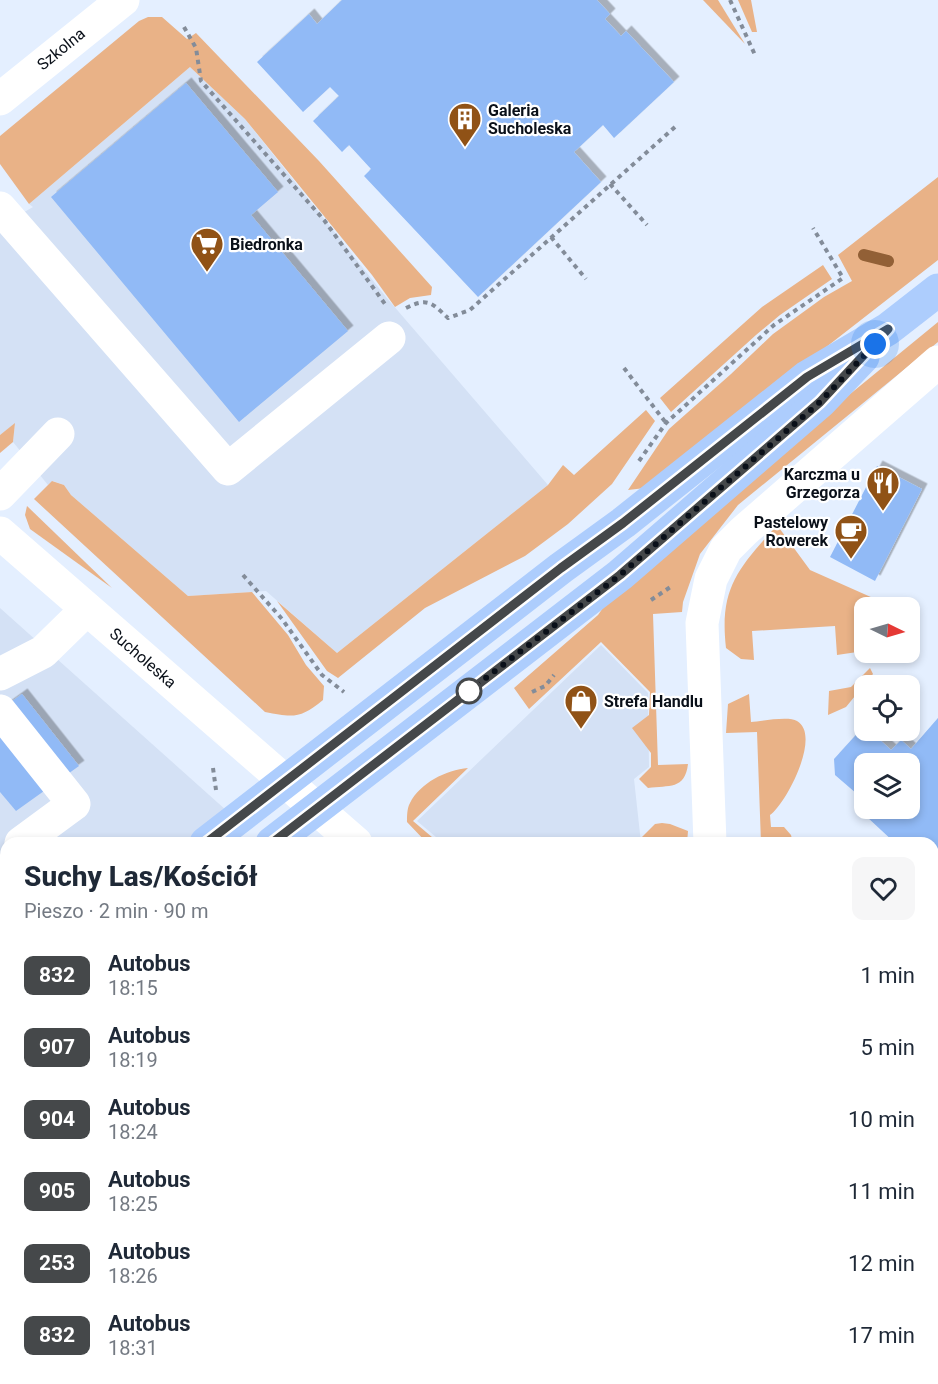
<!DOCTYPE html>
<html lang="pl">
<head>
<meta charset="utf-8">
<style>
  body { margin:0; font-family:Roboto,sans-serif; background:#f6f6f7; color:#1f2937; height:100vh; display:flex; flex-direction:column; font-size:22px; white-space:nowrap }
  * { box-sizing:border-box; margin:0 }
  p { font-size:20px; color:#747a83 }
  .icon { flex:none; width:33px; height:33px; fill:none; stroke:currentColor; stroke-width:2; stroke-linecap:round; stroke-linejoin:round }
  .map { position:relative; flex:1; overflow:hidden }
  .side { position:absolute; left:0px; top:837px; width:939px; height:548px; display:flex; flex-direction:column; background:#fff; border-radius:18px 18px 0 0; box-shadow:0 3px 9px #0003 }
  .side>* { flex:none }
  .badge { padding:0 12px; border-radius:9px; font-size:21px; line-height:39px }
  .needle { width:39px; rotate:95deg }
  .controls { position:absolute; left:854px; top:597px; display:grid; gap:12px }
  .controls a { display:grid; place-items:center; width:66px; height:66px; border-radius:12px; background:#fff; box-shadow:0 3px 9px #0003; font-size:30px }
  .you { position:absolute; width:30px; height:30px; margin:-15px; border:4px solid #fff; border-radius:50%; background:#1a73e8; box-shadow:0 0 0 9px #1a73e833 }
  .map>.badge { position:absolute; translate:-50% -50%; box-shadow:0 0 0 3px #fff }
  .round { display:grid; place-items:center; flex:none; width:63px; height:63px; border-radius:12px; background:#f6f6f7 }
  .overview { display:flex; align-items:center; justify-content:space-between; height:102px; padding:0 24px }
  h1 { font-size:28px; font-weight:800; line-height:45px }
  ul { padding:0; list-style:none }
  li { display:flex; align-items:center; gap:18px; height:72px; padding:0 24px }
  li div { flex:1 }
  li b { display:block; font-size:22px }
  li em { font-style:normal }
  li .badge { min-width:66px; font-weight:700; text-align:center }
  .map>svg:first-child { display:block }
</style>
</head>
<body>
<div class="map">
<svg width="938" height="1384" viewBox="0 0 938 1384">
  <defs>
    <filter id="shadow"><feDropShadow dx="5.5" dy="-5.5" stdDeviation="0" flood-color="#0004"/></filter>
  </defs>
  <rect width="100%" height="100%" fill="#e4efff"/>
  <!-- built -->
  <g fill="#d4e1f5">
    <polygon points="190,67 245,119 386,297 548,485 337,653 266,591 188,596 71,495 64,485 53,481 48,485 13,442 15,424 0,435 0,226 33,207 29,204"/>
    <polygon points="0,608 227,811 185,843 6,843 6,980 0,984"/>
    <polygon points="601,645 648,693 649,767 634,779 641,843 443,843 417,821"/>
  </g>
  <!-- green -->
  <g fill="#e9b287">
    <polygon points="703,0 718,0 745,44"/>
    <polygon points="738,0 751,0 757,32 752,32"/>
    <polygon points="148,17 162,17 187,39 196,33 319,161 432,287 431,295 410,298 395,307 372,275 245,119 190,67 29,204 0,164 0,136 139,21"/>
    <polygon points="938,177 938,260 645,488 628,490 669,429 731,374 773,334 824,297 852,281 838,255"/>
    <polygon points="823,265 832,279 780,315 756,335 671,412 660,398 762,307"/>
    <path d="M 938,322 L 938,342 L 738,505 L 700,554 L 683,602 L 682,612 L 653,614 L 658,765 L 688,764 C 685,790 669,785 648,788 L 639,779 L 651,767 L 651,753 L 632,728 L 649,715 L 650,692 L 601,642 L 529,709 L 514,688 L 598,615 L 612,595 L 716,504 Z"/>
    <polygon points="646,410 655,421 612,484 568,524 525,556 425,608 338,678 327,671 277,601 337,653 548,485 563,465 574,475"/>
    <polygon points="15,423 13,442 0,453 0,435"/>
    <path d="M 52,481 L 64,485 L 71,495 L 188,596 L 252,592 L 288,635 L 306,665 L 324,686 L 323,700 C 301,718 294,718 265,712 L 34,499 Z"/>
    <polygon points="27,506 112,588 30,529 25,515"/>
    <path d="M 777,525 L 810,570 L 873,598 L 867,607 L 864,608 L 864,651 L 837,655 L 835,626 L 752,631 L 754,660 L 741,659 L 726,648 C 719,587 739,568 777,525 Z"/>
    <polygon points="870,668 873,674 846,707 828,715 829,691 851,687"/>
    <path d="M 749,694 L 751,722 C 762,721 789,716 797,721 C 822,735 786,804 770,815 L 771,827 L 784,827 L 791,835 L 793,843 L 761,843 L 757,732 L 726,733 L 728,704 Z"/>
    <path d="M 468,768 L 413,821 L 439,843 L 427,843 L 407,822 C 407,816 407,808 410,803 C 420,783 446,770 468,768 Z"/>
    <polygon points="662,823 670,824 688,831 687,843 641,843 641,838 655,824"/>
  </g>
  <!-- forest -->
  <polygon fill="#e69a5a" points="933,1368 937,1384 503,1384 508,1378 933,1378"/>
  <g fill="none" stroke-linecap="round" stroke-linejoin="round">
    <!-- stream -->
    <polyline stroke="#926036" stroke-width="12" points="864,255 888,261"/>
  </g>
  <!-- building -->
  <g fill="#91baf6" filter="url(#shadow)">
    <polygon points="342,0 597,0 610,14 605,19 621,36 626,31 674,82 614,138 603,125 574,152 601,182 478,297 364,176 371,169 349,145 342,152 313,121 339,96 330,87 303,112 257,62 309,14 317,24"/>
    <polygon points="186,83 278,192 251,215 348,331 239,422 51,197"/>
    <polygon points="877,466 922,489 875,581 830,557"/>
    <polygon points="22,694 79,766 16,811 0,792 0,710"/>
    <polygon points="938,718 938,892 933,892 933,843 895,843 867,817 866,808 909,808 909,764 864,764 864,800 835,775 834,759 864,726 864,730 869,730 891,750 901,740 911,749"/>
    <polygon points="933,1151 938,1153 938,1186 933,1183"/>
    <polygon points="0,1359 6,1364 6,1378 23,1378 29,1384 0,1384"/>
    <polygon points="389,1378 463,1378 468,1384 383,1384"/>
  </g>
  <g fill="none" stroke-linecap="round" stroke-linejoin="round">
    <!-- path -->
    <g stroke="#838c99" stroke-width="4" stroke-dasharray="4.5 4.5" stroke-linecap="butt">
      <polyline points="730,0 755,55"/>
      <polyline points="184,27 196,48 201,81 324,220 385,304"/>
      <polyline points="610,184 647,225"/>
      <polyline points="551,237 586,279"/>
      <path d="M 406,308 C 428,297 432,303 448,318 L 470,310 L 675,127"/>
      <polyline points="624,368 666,423"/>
      <polyline points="639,461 666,423 774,325 843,278 813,228"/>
      <polyline points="243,575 282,619 322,675 344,692"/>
      <polyline points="651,600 672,586"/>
      <polyline points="532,692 545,686 554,675"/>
      <polyline points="213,768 216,790"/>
      <polyline points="933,1044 938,1039"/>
    </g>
    <!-- minor -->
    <g stroke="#fff" stroke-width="33">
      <polyline points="0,99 123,0"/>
      <polyline points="0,208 228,469 389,338"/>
      <polyline points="0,494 58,434"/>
      <polyline points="0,533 356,843"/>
      <polyline points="0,674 43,652 87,609"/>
      <polyline points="0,711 74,804 21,843"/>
      <polyline points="710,843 702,623 711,579 726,549 744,531 938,362"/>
      <polyline points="933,1323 938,1326"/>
    </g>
    <!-- major -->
    <g stroke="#adcdfd" stroke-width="33">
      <polyline points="206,843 561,568 623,523 807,377 888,329 938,290"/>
      <polyline points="272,843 620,575 820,402 863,357"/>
      <polyline points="0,997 6,993"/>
      <polyline points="0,1048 6,1043"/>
    </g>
  </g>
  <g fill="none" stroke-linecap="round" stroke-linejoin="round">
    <!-- line casing -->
    <g stroke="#fff" stroke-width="14">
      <polyline id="line" points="206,843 561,568 623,523 807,377 888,329 820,402 620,575 272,843"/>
    </g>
    <!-- line -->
    <use href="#line" stroke="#45484a" stroke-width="9"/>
    <!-- walk -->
    <polyline stroke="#0a1019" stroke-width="6" stroke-dasharray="0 10.8" points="469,691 620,575 820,402 875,344"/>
  </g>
  <!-- icons -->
  <defs>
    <g id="building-pin" transform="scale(1.725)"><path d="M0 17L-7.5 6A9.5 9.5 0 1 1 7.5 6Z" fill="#905216" stroke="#fff"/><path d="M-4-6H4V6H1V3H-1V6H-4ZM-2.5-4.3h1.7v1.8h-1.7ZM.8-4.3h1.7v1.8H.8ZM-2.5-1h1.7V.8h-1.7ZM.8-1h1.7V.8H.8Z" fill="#fff"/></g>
    <g id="supermarket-pin" transform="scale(1.725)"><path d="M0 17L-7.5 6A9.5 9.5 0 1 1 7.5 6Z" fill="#905216" stroke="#fff"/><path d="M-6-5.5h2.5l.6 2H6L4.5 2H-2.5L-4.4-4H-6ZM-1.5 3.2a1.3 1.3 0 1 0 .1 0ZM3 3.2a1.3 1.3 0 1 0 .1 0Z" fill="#fff"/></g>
    <g id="restaurant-pin" transform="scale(1.725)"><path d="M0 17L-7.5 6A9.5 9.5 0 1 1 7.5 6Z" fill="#905216" stroke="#fff"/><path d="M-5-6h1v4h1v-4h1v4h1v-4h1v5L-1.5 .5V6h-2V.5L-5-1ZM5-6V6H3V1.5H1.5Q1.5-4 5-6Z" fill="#fff"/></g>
    <g id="cafe-pin" transform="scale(1.725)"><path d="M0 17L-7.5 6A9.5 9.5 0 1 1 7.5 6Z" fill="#905216" stroke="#fff"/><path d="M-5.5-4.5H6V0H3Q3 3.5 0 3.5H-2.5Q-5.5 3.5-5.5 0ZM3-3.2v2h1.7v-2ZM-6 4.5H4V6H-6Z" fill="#fff"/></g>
    <g id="shop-pin" transform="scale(1.725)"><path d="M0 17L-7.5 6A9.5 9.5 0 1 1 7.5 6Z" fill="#905216" stroke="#fff"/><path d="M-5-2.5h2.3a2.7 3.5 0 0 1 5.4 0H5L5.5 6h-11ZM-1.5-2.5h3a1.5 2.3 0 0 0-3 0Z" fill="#fff"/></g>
  </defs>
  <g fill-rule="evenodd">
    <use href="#building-pin" x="465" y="119"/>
    <use href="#supermarket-pin" x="207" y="244"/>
    <use href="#restaurant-pin" x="883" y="483"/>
    <use href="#cafe-pin" x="851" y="531"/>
    <use href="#shop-pin" x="581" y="701"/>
  </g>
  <!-- markers -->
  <circle fill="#fff" stroke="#45484a" stroke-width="3" cx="469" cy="691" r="12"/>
  <g text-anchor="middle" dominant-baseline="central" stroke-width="4.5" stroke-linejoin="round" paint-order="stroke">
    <!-- street labels -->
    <g font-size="16" fill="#0a1019" stroke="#fff">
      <text transform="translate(61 49) rotate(-39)">Szkolna</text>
      <text transform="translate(143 658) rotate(41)">Sucholeska</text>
    </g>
    <!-- poi labels -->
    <g font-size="16" font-weight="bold" fill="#0a1019" stroke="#fff" text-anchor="start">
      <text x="488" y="110">Galeria<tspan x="488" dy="18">Sucholeska</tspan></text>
      <text x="230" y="244">Biedronka</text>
      <text x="860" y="474" text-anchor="end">Karczma u<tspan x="860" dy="18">Grzegorza</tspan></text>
      <text x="828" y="522" text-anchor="end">Pastelowy<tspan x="828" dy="18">Rowerek</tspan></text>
      <text x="604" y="701">Strefa Handlu</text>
    </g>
  </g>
</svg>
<div class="controls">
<a><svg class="needle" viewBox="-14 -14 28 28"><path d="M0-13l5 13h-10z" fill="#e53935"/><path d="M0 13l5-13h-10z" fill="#747a83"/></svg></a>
<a><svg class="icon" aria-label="locate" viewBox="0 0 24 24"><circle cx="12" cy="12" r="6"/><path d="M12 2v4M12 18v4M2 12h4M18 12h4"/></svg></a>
<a><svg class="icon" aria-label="layers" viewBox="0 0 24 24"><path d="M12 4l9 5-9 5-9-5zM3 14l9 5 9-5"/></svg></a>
</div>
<div class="you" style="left:875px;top:344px"></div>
<section class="side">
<div class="overview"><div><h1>Suchy Las/Kościół</h1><p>Pieszo · 2 min · 90 m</p></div><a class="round"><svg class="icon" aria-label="heart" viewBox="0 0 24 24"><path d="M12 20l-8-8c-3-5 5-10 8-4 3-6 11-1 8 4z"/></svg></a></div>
<ul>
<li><span class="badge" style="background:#45484a;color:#fff">832</span><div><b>Autobus</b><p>18:15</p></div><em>1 min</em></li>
<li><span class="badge" style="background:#45484a;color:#fff">907</span><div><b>Autobus</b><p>18:19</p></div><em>5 min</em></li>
<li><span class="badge" style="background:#45484a;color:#fff">904</span><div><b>Autobus</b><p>18:24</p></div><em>10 min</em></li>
<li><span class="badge" style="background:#45484a;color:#fff">905</span><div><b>Autobus</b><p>18:25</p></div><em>11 min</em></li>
<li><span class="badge" style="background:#45484a;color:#fff">253</span><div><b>Autobus</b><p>18:26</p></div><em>12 min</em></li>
<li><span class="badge" style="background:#45484a;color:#fff">832</span><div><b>Autobus</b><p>18:31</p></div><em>17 min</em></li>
</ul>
</section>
</div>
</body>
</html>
